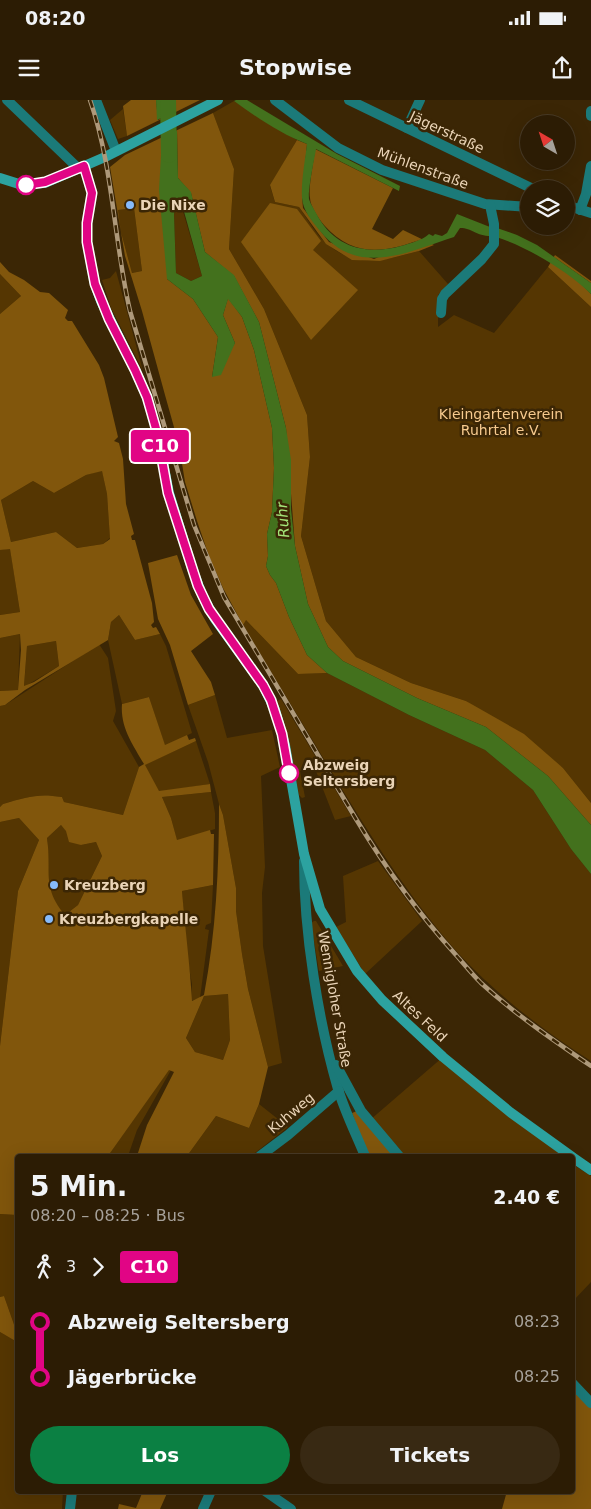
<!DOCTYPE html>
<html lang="de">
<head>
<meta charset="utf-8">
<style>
  body { margin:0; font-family:"DejaVu Sans",sans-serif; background:#382913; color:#f1f3f6; height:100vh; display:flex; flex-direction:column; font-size:19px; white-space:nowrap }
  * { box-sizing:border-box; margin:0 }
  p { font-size:16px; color:#a6a19a }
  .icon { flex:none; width:28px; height:28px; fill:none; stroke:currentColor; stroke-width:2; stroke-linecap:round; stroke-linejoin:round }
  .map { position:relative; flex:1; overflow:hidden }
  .drawer { position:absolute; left:15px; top:1054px; width:560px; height:340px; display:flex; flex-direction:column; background:#2c1c04; border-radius:5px; box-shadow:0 5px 20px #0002,0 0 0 1px #483a26 }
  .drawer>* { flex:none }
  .badge { padding:0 10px; border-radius:4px; font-size:18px; line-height:32px }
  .needle { width:32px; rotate:321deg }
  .fabs { position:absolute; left:520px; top:15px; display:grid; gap:10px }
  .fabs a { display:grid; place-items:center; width:55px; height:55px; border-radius:50%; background:#2c1c04; box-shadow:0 5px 20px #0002,0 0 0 1px #483a26; font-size:25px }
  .map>.badge { position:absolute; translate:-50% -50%; box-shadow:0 0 0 2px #fff }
  .legs { display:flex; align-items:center; gap:8px; height:55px; padding:0 15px; font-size:16px }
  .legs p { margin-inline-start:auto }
  .overview { display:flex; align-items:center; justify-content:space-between; height:85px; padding:0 15px }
  h1 { font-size:28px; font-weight:700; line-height:38px }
  .action { display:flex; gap:10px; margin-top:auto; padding:10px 15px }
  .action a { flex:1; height:58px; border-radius:30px; background:#0b8043; color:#fff; font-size:20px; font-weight:700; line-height:58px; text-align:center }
  .action a+a { background:#382913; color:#f1f3f6 }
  ul { padding:0 15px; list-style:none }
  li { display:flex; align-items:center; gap:18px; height:55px; font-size:19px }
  li i { display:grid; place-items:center; width:8px; height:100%; margin:0 6px; background:currentColor }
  li i::after { content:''; width:12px; height:12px; margin:-6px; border:4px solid; border-radius:50%; background:#2c1c04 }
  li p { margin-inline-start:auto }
  li:first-child i { background:linear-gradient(#0000 50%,currentColor 0) }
  li:last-child i { background:linear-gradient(currentColor 50%,#0000 0) }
  .status { display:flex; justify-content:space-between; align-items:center; height:35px; padding:0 25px; background:#2c1c04; direction:ltr }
  .status svg { height:14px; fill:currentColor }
  header { display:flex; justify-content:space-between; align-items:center; height:65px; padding:0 15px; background:#2c1c04; font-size:22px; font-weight:700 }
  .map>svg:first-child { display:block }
</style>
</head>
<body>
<div class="status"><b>08:20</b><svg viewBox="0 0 49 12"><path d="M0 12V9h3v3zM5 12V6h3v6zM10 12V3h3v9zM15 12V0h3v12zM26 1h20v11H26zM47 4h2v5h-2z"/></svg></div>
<header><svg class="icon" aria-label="menu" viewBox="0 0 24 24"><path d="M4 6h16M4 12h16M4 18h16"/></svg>Stopwise<svg class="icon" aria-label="share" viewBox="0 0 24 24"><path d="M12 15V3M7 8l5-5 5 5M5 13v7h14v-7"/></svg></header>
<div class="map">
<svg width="591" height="1409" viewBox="0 0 591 1409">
  <rect width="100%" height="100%" fill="#3b2605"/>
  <!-- green -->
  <g fill="#553602">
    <path d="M 234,1 L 297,40 L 270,86 L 275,102 L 299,107 C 307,118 317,136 327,144 C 358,170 384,160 419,151 L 448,184 L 438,195 L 438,227 L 454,215 L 494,233 L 548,167 L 591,207 L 591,703 L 563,668 L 466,601 L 411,583 L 356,557 L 326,521 L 301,436 L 310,357 L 307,315 L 264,209 L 229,149 L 234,69 L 213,13 Z"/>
    <polygon points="123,9 127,36 118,39 110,20"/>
    <polygon points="176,105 182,108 202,176 191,181 176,173 174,114"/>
    <polygon points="134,108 142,171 132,173 121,132 118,110"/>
    <polygon points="116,171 143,271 111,208 102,180 110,178"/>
    <polygon points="0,174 21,196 0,214"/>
    <polygon points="102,370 107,394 110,438 103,444 77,448 56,432 11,442 1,400 33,381 54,393 86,375"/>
    <polygon points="10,448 20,512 0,515 0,450"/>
    <polygon points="119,515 135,540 160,534 166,546 192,633 165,646 149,597 122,604 108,540 111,522"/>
    <path d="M 245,519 L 298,574 L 327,573 L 409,615 L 485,650 L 533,690 L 571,749 L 591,774 L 591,961 C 544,931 497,895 459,854 C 409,798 370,735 331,671 C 302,622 272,574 243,525 Z"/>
    <polygon points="20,534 18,590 0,591 0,538"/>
    <polygon points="56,541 59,566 24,587 27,546"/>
    <path d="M 99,544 L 108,558 L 116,611 L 113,621 L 139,667 L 123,715 L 64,702 L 62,697 C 38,693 26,697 3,704 L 0,707 L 0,606 L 5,605 Z"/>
    <polygon points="215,595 227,638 272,630 280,667 261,676 265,767 262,793 263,846 282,963 268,967 248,889 242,854 236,811 236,788 223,715 219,704 208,662 188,605"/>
    <polygon points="281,599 351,716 335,720 314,666 300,671 305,697 302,698 299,695 285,624 277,601"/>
    <polygon points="196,641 210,684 159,692 144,665"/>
    <polygon points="211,692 215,713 215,729 177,741 171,718 162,697"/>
    <polygon points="19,718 39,740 18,791 0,946 0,722"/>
    <path d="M 61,725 L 81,745 L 96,742 L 102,756 L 78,805 L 65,815 C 61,810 55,805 53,799 C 45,780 50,758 47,738 Z"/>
    <polygon points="378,761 422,821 365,874 336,827 346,822 343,776"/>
    <polygon points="213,785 211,823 206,825 205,829 209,830 200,898 191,901 192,884 187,857 182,791"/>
    <polygon points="314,821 316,821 343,866 319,871 311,823"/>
    <polygon points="228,894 230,940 223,960 195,952 186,938 204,896"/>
    <polygon points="443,957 562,1056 404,1056 398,1047 370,1020"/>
    <polygon points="169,969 171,970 137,1030 128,1056 108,1056"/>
    <polygon points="259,1004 288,1027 251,1056 187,1056 216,1016 249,1028"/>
    <polygon points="572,1064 591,1076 591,1182 573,1201"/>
    <polygon points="0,1114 17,1115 17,1233 4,1196 0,1197"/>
    <polygon points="0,1232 17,1242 18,1391 63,1391 62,1409 0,1409"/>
  </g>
  <!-- forest -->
  <g fill="#81560c" fill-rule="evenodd">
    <polygon points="131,0 156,0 158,20 174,12 174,0 200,0 127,36 123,6"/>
    <path d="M 213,13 L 234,69 L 229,149 L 264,209 L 307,315 L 310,357 L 301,436 L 326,521 L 356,557 L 411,583 L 466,601 L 524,634 L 563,668 L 591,703 L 591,725 L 548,676 L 486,627 L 417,598 L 343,561 L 328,547 L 308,504 L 295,446 L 286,328 L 259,222 L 234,176 L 205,152 L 191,93 L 178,78 L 177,31 L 167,179 L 193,199 L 218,237 L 212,277 L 235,243 L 223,215 L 228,198 L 242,217 L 254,250 L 272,328 L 274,368 L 272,412 L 267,434 L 268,456 L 266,466 L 270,475 L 276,483 L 289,517 L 307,555 L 327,573 L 298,574 L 246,520 L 243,525 L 223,488 L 209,456 L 197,421 L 185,382 L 179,345 L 165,295 L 142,211 L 125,156 L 110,67 L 125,55 ZM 134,108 L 142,171 L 132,173 L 121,132 L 118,110 Z"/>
    <path d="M 297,40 L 307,44 L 302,97 L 303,108 L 329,142 L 374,159 L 422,139 C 385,153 353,158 324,125 C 319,119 310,106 310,98 C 308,87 314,61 315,49 L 393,88 L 372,129 L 393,139 L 403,130 L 434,145 L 419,151 L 380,161 L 352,160 L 326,144 L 299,107 L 275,102 L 270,85 Z"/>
    <polygon points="270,103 297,109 321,141 313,150 358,190 311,240 241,142"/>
    <polygon points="555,155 591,181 591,183 554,157 591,194 591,207 548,167"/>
    <path d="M 0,162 L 9,172 L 24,180 L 40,192 L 49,193 L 68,210 L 65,218 L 68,221 L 72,221 L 99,265 L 104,278 L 118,337 L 114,341 L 119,343 L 123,359 L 126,404 L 134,434 L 131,436 L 132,440 L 135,440 L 152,503 L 154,522 L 151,525 L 153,528 L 156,527 L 160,534 L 135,540 L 119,515 L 111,522 L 108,540 L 25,590 L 5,605 L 0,606 L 0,591 L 18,590 L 21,550 L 20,534 L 0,538 L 0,515 L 20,512 L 10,449 L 0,450 L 0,214 L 21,196 L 0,174 ZM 102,371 L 107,394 L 110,439 L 103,444 L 77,448 L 56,432 L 11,442 L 1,400 L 33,381 L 54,393 L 86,375 ZM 56,541 L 59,566 L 34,582 L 24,586 L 27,546 Z"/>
    <polygon points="177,455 191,495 213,534 191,551 211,582 215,595 188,605 170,545 158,519 148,463"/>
    <path d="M 149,597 L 165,645 L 187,635 L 189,640 L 195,638 L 196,641 L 145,665 L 159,691 L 210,684 L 211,692 L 162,697 L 171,718 L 177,740 L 210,730 L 211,734 L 214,734 L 213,785 L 182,791 C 185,828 190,865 192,901 L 204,895 C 216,832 219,769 219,704 L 223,715 L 236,788 L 236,811 L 242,854 L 248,889 L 268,967 L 259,1004 L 249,1028 L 216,1016 L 187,1056 L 137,1056 L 147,1025 L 174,972 L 169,970 L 108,1056 L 18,1056 L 17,1115 L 0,1114 L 0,946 L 18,791 L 39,740 L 19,718 L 0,722 L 0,707 L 3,704 C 26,697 38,693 62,697 L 64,702 L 123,715 L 139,667 L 144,664 C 133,645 120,627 122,604 ZM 61,725 L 66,731 L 69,742 L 81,745 L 96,742 L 102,756 L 78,805 L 65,815 C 41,786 52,772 47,738 ZM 228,894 L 230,940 L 223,960 L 195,952 L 186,938 L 204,896 Z"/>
    <polygon points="357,1011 396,1056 368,1056 352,1013"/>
    <polygon points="4,1196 17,1233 17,1242 0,1232 0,1197"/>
    <polygon points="573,1287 591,1308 591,1409 502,1409 507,1391 572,1391"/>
    <polygon points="143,1391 168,1391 160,1409 118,1409 119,1404 136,1408"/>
  </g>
  <!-- water -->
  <g fill="#43711d" fill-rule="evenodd">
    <polygon points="156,0 174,0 174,12 157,20"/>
    <path d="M 236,0 L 247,0 L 337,54 L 400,86 L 399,91 L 316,49 C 314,61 308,89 309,99 C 310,103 314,109 316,113 C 333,147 366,156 401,146 C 411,143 421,141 429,134 L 433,136 L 435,134 L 442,136 L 447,133 L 457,114 L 490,127 L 494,136 C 476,137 473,128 460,128 L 454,137 C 407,152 358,178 320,131 C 312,121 303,111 302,98 C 301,81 305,61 307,44 C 281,34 256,17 234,1 Z"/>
    <path d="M 177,31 L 178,78 L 191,92 L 205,152 L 234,175 L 259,222 L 286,328 L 291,360 L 291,409 L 295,446 L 308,504 L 328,547 L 343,561 L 417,598 L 486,627 L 548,676 L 591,725 L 591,774 L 571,749 L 533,690 L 485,650 L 409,615 L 327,573 L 307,555 L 289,517 L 276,483 L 270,475 L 266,466 L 268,456 L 267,434 L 272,412 L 274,368 L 272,328 L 254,250 L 242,217 L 228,199 L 223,215 L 235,243 L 221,275 L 212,277 L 218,237 L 193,199 L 167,179 L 159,90 L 162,38 ZM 176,106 L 183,108 L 202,176 L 191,181 L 176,173 L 174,114 Z"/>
    <path d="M 497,128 L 517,135 L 537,145 L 591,183 L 591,194 C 569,172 526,146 496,137 Z"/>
  </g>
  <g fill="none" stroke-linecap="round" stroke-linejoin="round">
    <!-- river -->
    <polyline stroke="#43711d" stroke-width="16" points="168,0 169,55"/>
    <!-- minor -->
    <g stroke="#1b7a79" stroke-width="10">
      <polyline points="7,0 79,69"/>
      <polyline points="96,0 116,51"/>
      <polyline points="275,0 338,48 382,70 485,104 529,107"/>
      <polyline points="349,0 533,89"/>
      <polyline points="591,11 591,16"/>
      <polyline points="407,28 420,0"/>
      <polyline points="566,105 591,113"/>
      <polyline points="580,110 586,94 591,66"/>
      <polyline points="441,213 442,199 445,194 482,159 494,144 494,124 490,105"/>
      <path d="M 304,761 C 304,832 318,920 338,989 C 345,1012 356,1034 365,1056"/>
      <polyline points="336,965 361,1011 399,1056"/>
      <polyline points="260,1056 288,1035 339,991"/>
      <polyline points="572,1283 591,1303"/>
      <polyline points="265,1391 291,1409"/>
      <polyline points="70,1409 72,1391"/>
      <polyline points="203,1409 211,1391"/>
    </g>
    <!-- secondary -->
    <g stroke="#2ca2a0" stroke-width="10">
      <polyline points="84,66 92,93 87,123 87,142 95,184 101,201 135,270 147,297 157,332 169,393 193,471 203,497 215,519 263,585 275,610 285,645 304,754 320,809 357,871 382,900 443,957 510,1012 571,1056"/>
      <polyline points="0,78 19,84 45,83 105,57 218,0"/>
      <polyline points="572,1057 591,1070"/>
    </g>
    <!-- rail casing -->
    <g stroke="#ae997a" stroke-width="4.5">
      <path id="rail" d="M 90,0 C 113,66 114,142 130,211 L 194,425 L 224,497 L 356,719 C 385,767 418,813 456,855 C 464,864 472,874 481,883 C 515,914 553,940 591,966"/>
    </g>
    <!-- rail -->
    <use href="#rail" stroke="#3b2605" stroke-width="2.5" stroke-dasharray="8" stroke-linecap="butt"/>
  </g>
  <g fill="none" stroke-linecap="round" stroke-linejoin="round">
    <!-- line-1 casing -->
    <g stroke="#fff" stroke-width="11">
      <polyline id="line-1" points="26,85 45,82 84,66 92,93 87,123 87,142 95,184 109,219 135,270 147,297 157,332 168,393 198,486 209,509 263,585 271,600 282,634 289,673"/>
    </g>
    <!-- line-1 -->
    <use href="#line-1" stroke="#e10585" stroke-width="8"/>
  </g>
  <!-- markers -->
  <g fill="#fff" stroke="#e10585" stroke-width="2.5">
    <circle cx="26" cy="85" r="9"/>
    <circle cx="289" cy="673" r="9"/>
  </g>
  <g fill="#86bbfb" stroke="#3b2605" stroke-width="2">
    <circle cx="130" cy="105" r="5"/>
    <circle cx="54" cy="785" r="5"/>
    <circle cx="49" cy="819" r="5"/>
  </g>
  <g text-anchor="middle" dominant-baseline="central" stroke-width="5" stroke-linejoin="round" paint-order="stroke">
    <!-- street labels -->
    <g font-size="14" fill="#ead4b7" stroke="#3b2605">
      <text transform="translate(447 32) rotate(25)">Jägerstraße</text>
      <text transform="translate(423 68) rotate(20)">Mühlenstraße</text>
      <text transform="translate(335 899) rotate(80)">Wennigloher Straße</text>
      <text transform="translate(420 916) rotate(43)">Altes Feld</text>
      <text transform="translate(291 1013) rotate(-40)">Kuhweg</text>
    </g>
    <!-- poi labels -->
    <g font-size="14" font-weight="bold" fill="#ead4b7" stroke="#3b2605" text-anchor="start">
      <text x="140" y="105">Die Nixe</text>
      <text x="64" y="785">Kreuzberg</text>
      <text x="59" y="819">Kreuzbergkapelle</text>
    </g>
    <!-- park labels -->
    <g font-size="14" fill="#f7ca8e" stroke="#3b2605">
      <text x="501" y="314">Kleingartenverein<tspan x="501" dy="16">Ruhrtal e.V.</tspan></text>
    </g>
    <!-- stop labels -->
    <g font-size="14" font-weight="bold" fill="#ead4b7" stroke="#3b2605" text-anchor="start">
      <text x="303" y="665">Abzweig<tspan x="303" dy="16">Seltersberg</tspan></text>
    </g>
    <!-- water labels -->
    <g font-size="15" font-style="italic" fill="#a4e479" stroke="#3b2605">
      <text transform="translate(283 420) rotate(-94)">Ruhr</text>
    </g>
  </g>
</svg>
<div class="fabs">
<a><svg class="needle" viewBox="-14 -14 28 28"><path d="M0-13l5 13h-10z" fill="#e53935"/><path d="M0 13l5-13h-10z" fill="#a6a19a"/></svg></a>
<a><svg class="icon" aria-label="layers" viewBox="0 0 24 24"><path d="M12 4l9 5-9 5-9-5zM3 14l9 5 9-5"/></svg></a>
</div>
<b class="badge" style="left:160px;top:346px;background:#e10585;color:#fff">C10</b>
<section class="drawer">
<div class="overview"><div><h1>5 Min.</h1><p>08:20 – 08:25 · Bus</p></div><b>2.40 €</b></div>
<div class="legs"><svg class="icon" aria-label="walk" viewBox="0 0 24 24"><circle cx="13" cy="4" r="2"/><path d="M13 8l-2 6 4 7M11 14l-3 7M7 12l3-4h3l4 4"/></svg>3<svg class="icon" aria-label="forward" viewBox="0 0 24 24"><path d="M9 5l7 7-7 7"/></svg><b class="badge" style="background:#e10585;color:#fff">C10</b></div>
<ul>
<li><i style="color:#e10585"></i><b>Abzweig Seltersberg</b><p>08:23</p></li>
<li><i style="color:#e10585"></i><b>Jägerbrücke</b><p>08:25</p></li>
</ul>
<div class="action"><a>Los</a><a>Tickets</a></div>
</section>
</div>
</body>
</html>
